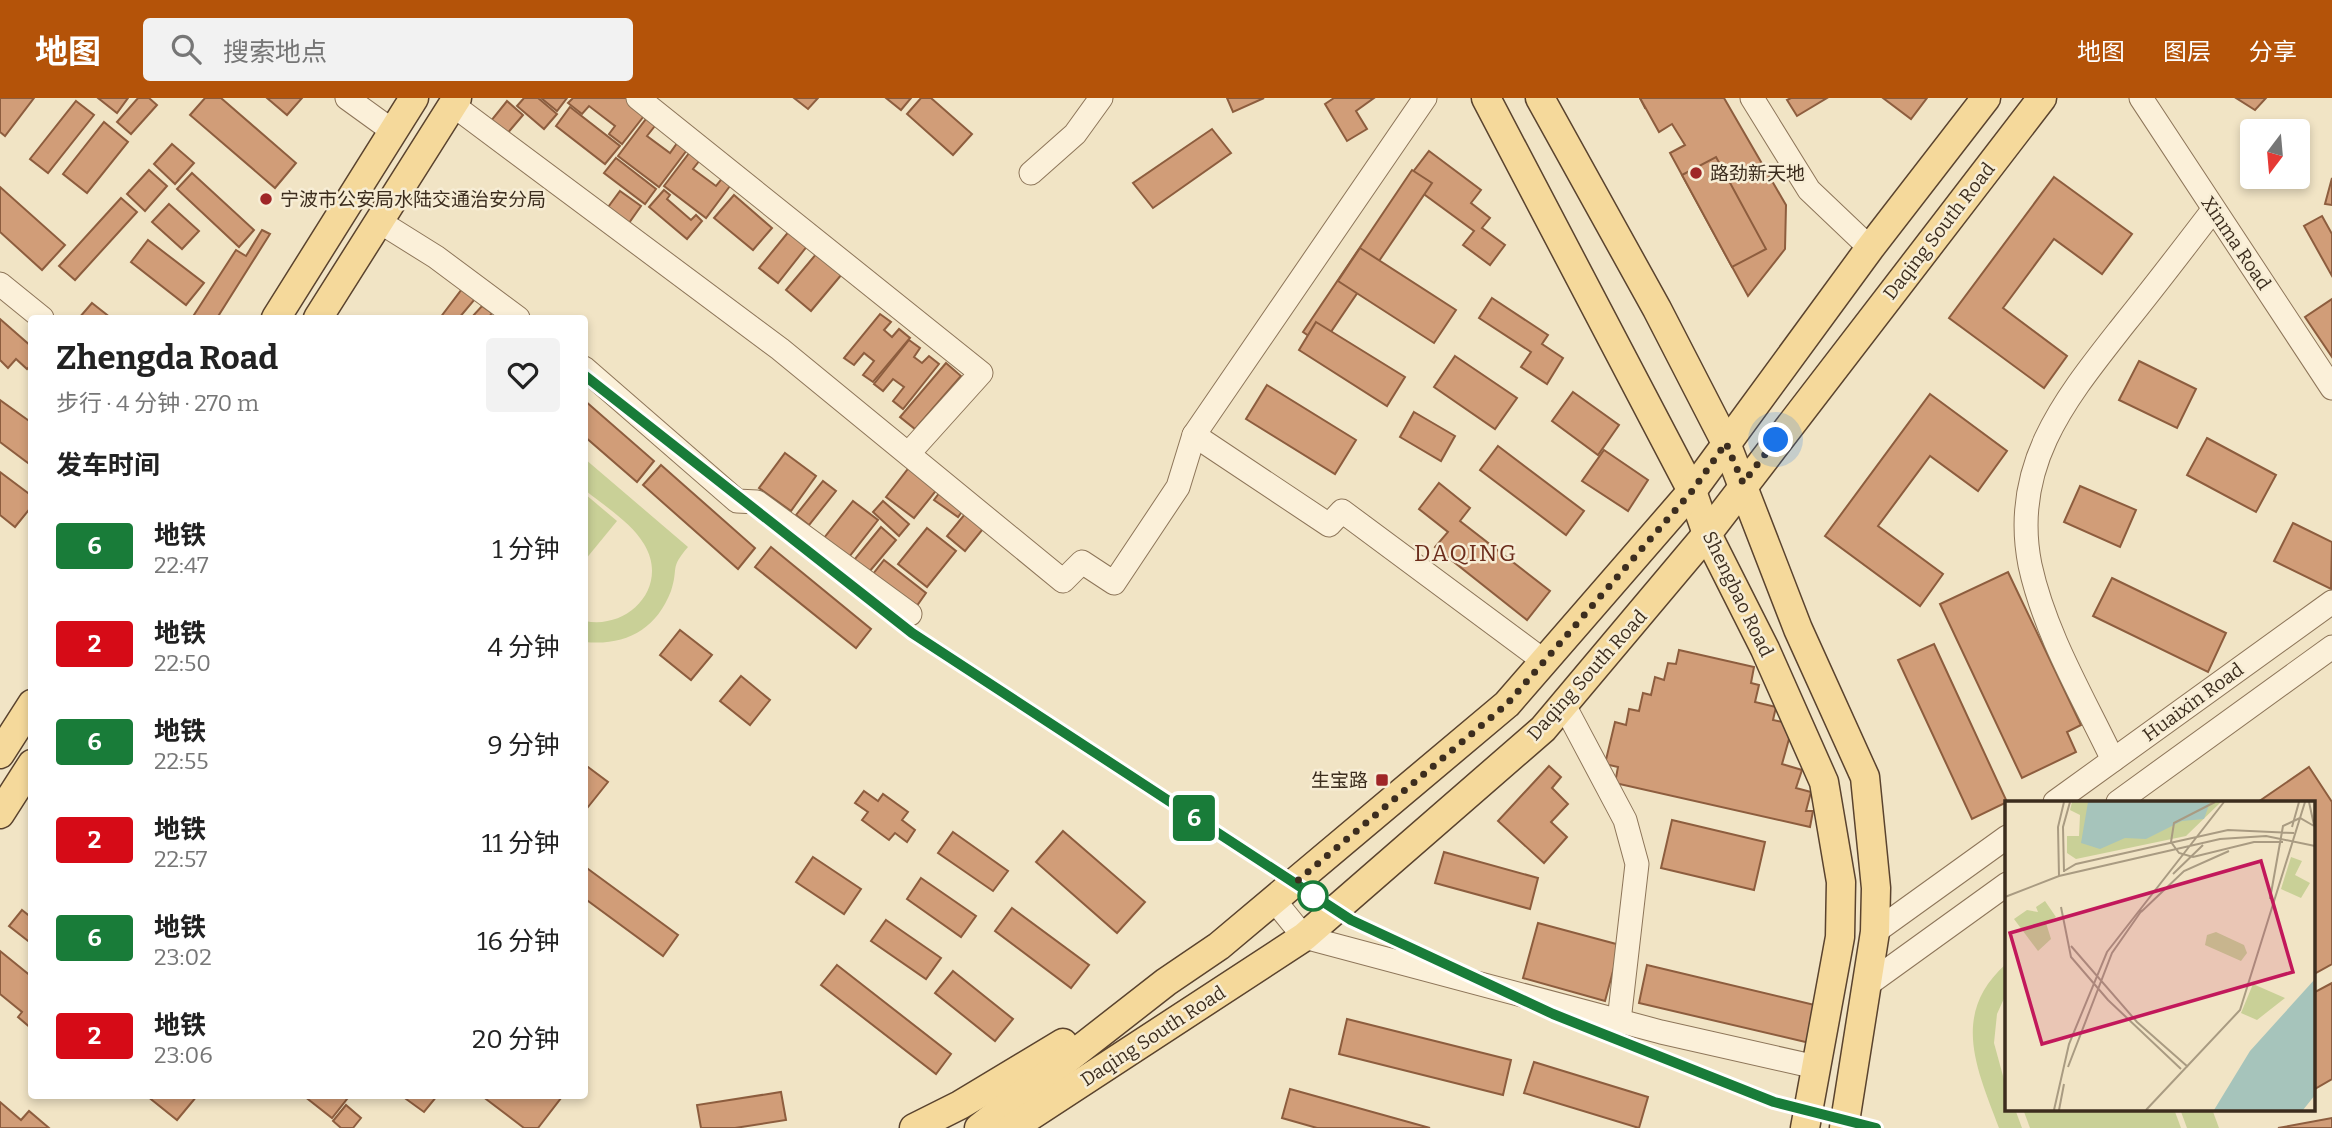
<!DOCTYPE html>
<html lang="zh">
<head>
<meta charset="utf-8">
<style>
  body { margin:0; font-family:Bitter,"Noto Sans SC",serif; background:#f2f2f2; color:#222; height:100vh; display:flex; flex-direction:column; font-size:26px; white-space:nowrap }
  * { box-sizing:border-box; margin:0 }
  p { font-size:23px; color:#767676 }
  .icon { flex:none; width:38px; height:38px; fill:none; stroke:currentColor; stroke-width:2; stroke-linecap:round; stroke-linejoin:round }
  .map { position:relative; flex:1; overflow:hidden }
  .side { position:absolute; left:28px; top:217px; width:560px; height:784px; display:flex; flex-direction:column; background:#fff; border-radius:7px; box-shadow:0 4px 10px #0003 }
  .side>* { flex:none }
  .badge { padding:0 14px; border-radius:5px; font-size:24px; line-height:46px }
  .needle { width:46px; rotate:196deg }
  .fabs { position:absolute; left:2240px; top:21px; display:grid; gap:14px }
  .fabs a { display:grid; place-items:center; width:70px; height:70px; border-radius:7px; background:#fff; box-shadow:0 4px 10px #0003; font-size:35px }
  .you { position:absolute; width:35px; height:35px; margin:-18px; border:5px solid #fff; border-radius:50%; background:#1a73e8; box-shadow:0 0 0 10px #1a73e833 }
  .map>.badge { position:absolute; translate:-50% -50%; box-shadow:0 0 0 4px #fff }
  h2 { padding:0 28px; font-size:26px; line-height:63px }
  .round { display:grid; place-items:center; flex:none; width:74px; height:74px; border-radius:7px; background:#f2f2f2 }
  .summary { display:flex; align-items:center; justify-content:space-between; height:119px; padding:0 28px }
  h1 { font-size:33px; font-weight:700; line-height:52px }
  ul { padding:0; list-style:none }
  li { display:flex; align-items:center; gap:21px; height:98px; padding:0 28px }
  li div { flex:1 }
  li b { display:block; font-size:26px }
  li em { font-style:normal }
  li .badge { min-width:77px; font-weight:700; text-align:center }
  header { display:flex; align-items:center; gap:42px; box-sizing:border-box; height:98px; padding:0 35px; background:#b45309; color:#fff }
  header strong { font-size:33px }
  nav { display:flex; gap:38px; margin-inline-start:auto; font-size:24px }
  .search { width:490px; height:63px; background:#f2f2f2; display:flex; align-items:center; gap:18px; box-sizing:border-box; padding:0 24px; border-radius:7px; color:#767676; font-size:26px }
  .map>svg:first-child { display:block }
</style>
</head>
<body>
<header>
<strong>地图</strong>
<div class="search"><svg class="icon" aria-label="search" viewBox="0 0 24 24"><circle cx="10" cy="10" r="6"/><path d="M15 15l6 6"/></svg>搜索地点</div>
<nav><a>地图</a><a>图层</a><a>分享</a></nav>
</header>
<div class="map">
<svg width="2332" height="1030" viewBox="0 0 2332 1030">
  <rect width="100%" height="100%" fill="#f1e4c5"/>
  <!-- green -->
  <g fill="#c9d097">
    <path d="M 585,361 L 688,449 C 669,471 679,469 671,493 C 656,532 625,548 585,544 L 585,523 C 628,532 670,489 644,446 C 631,424 604,408 585,392 Z"/>
    <polygon points="585,396 617,423 585,462"/>
    <path d="M 2006,866 L 2006,896 L 1997,916 L 1994,945 L 2006,989 L 2007,1011 L 2015,1011 L 2022,1030 L 1999,1030 C 1977,971 1950,916 2006,866 Z"/>
    <polygon points="2023,1011 2174,1011 2181,1030 2030,1030"/>
    <polygon points="2180,1011 2212,1011 2219,1030 2187,1030"/>
  </g>
  <!-- building -->
  <g fill="#d19d78" stroke="#8d5d3e" stroke-width="2">
    <polygon points="0,0 34,0 5,38 0,34"/>
    <polygon points="98,0 128,0 117,15"/>
    <polygon points="138,0 149,0 157,7 131,36 117,24"/>
    <polygon points="205,0 221,0 296,65 275,90 190,17"/>
    <polygon points="267,0 302,0 287,17"/>
    <polygon points="524,0 538,0 557,16 544,31 517,8"/>
    <polygon points="541,0 567,0 557,13"/>
    <polygon points="573,0 628,0 647,14 622,46 609,36 615,28 589,8 582,16 568,5"/>
    <polygon points="794,0 818,0 808,11"/>
    <polygon points="886,0 911,0 901,12"/>
    <polygon points="921,0 931,0 972,36 953,57 907,16"/>
    <polygon points="1227,0 1264,0 1233,14"/>
    <polygon points="1334,0 1374,0 1356,13 1367,31 1347,43 1325,6"/>
    <polygon points="1640,0 1664,0 1645,10"/>
    <polygon points="1640,0 1724,0 1786,107 1785,151 1748,198 1670,55 1685,47 1672,26 1659,34"/>
    <polygon points="1791,0 1827,0 1797,18 1787,2"/>
    <polygon points="1883,0 1927,0 1911,21"/>
    <polygon points="2236,0 2266,0 2255,12"/>
    <polygon points="76,3 94,17 48,75 30,61"/>
    <polygon points="507,3 523,17 506,37 490,24"/>
    <polygon points="570,9 620,48 605,66 556,28"/>
    <polygon points="649,17 658,24 647,38 670,55 680,41 690,48 659,89 618,58"/>
    <polygon points="104,24 128,44 87,95 63,76"/>
    <polygon points="1212,31 1231,55 1153,110 1133,85"/>
    <polygon points="172,46 194,65 175,86 154,66"/>
    <polygon points="693,50 703,58 693,71 716,88 725,77 733,84 706,120 664,88"/>
    <polygon points="1429,53 1481,92 1471,105 1490,120 1482,130 1505,147 1490,167 1463,147 1474,133 1406,83"/>
    <polygon points="1716,59 1766,151 1732,169 1682,77"/>
    <polygon points="616,60 656,91 645,106 604,75"/>
    <polygon points="149,72 167,88 145,113 127,96"/>
    <polygon points="1412,72 1432,85 1322,247 1303,234"/>
    <polygon points="192,75 254,132 239,149 177,91"/>
    <polygon points="2054,79 2132,136 2102,176 2054,141 2003,210 2067,258 2044,290 1949,220"/>
    <polygon points="2332,80 2332,107 2325,106"/>
    <polygon points="0,89 65,147 42,172 0,134"/>
    <polygon points="664,92 670,97 667,101 691,122 696,117 702,123 687,141 649,109"/>
    <polygon points="620,93 641,108 624,132 603,116"/>
    <polygon points="734,97 772,130 753,152 714,120"/>
    <polygon points="121,100 137,114 75,182 59,168"/>
    <polygon points="169,106 199,133 182,151 152,124"/>
    <polygon points="2322,118 2332,136 2332,178 2304,128"/>
    <polygon points="262,132 270,136 217,220 192,220 236,152 246,158"/>
    <polygon points="790,132 808,147 778,185 759,170"/>
    <polygon points="148,142 204,185 186,207 131,164"/>
    <polygon points="1360,150 1456,212 1434,245 1338,183"/>
    <polygon points="817,155 842,176 811,213 786,192"/>
    <polygon points="462,191 475,201 459,220 440,220"/>
    <polygon points="1492,200 1548,237 1542,246 1563,260 1547,286 1521,269 1531,254 1479,220"/>
    <polygon points="2332,201 2332,259 2305,219"/>
    <polygon points="92,205 111,220 79,220"/>
    <polygon points="482,208 492,215 488,220 471,220"/>
    <polygon points="880,216 891,224 884,232 892,239 899,231 910,240 873,284 863,277 874,263 864,255 854,267 844,260"/>
    <polygon points="0,221 32,249 32,266 27,271 16,261 8,270 0,262"/>
    <polygon points="1316,224 1405,279 1387,308 1299,252"/>
    <polygon points="909,242 920,250 914,259 922,265 929,258 939,266 903,311 893,303 904,289 893,281 883,293 874,286"/>
    <polygon points="1455,258 1517,300 1495,331 1434,289"/>
    <polygon points="2139,263 2196,291 2177,330 2119,302"/>
    <polygon points="946,265 961,278 915,331 900,319"/>
    <polygon points="1267,287 1356,342 1335,376 1246,321"/>
    <polygon points="1573,294 1619,327 1598,357 1552,323"/>
    <polygon points="1930,296 2007,353 1978,393 1930,358 1878,428 1943,476 1920,508 1825,438"/>
    <polygon points="0,302 32,325 32,368 0,344"/>
    <polygon points="584,302 654,363 637,384 584,338"/>
    <polygon points="1414,314 1455,338 1441,363 1400,339"/>
    <polygon points="2207,340 2276,377 2256,414 2187,377"/>
    <polygon points="1498,348 1584,413 1566,437 1480,372"/>
    <polygon points="1604,352 1648,382 1628,413 1582,383"/>
    <polygon points="785,355 816,378 791,413 759,390"/>
    <polygon points="661,367 755,450 738,471 643,387"/>
    <polygon points="911,367 939,389 914,420 886,399"/>
    <polygon points="0,374 32,398 32,408 15,429 0,417"/>
    <polygon points="823,383 836,393 809,427 796,417"/>
    <polygon points="1439,385 1470,410 1460,423 1550,493 1527,522 1435,449 1448,434 1419,411"/>
    <polygon points="2080,388 2136,412 2120,449 2064,424"/>
    <polygon points="943,390 967,407 958,419 934,402"/>
    <polygon points="853,403 878,422 849,459 824,440"/>
    <polygon points="883,403 909,426 899,438 873,414"/>
    <polygon points="969,411 987,426 965,453 947,438"/>
    <polygon points="2293,425 2332,444 2331,491 2274,463"/>
    <polygon points="881,429 896,442 869,474 854,462"/>
    <polygon points="927,430 956,453 927,489 898,466"/>
    <polygon points="771,449 871,531 856,550 755,469"/>
    <polygon points="884,462 926,495 916,509 873,476"/>
    <polygon points="2008,474 2081,627 2067,634 2076,654 2022,680 1940,506"/>
    <polygon points="2112,480 2226,535 2208,574 2093,518"/>
    <polygon points="680,532 712,557 691,582 660,557"/>
    <polygon points="1934,546 2007,704 1972,721 1898,562"/>
    <polygon points="1679,552 1754,569 1751,585 1759,587 1755,604 1776,609 1773,622 1787,625 1789,641 1782,666 1802,672 1796,690 1811,694 1806,713 1813,713 1810,729 1615,685 1618,669 1605,666 1615,624 1626,627 1629,611 1639,613 1643,595 1651,597 1655,579 1664,582 1668,565 1676,566"/>
    <polygon points="741,578 770,602 750,627 720,603"/>
    <polygon points="584,666 608,684 584,714"/>
    <polygon points="1549,668 1561,679 1552,690 1568,706 1551,724 1567,739 1544,765 1498,723"/>
    <polygon points="2309,669 2332,704 2332,866 2314,876 2313,704 2258,704"/>
    <polygon points="864,693 878,703 883,696 908,714 902,722 915,732 907,744 895,735 889,742 862,722 868,714 855,705"/>
    <polygon points="1672,722 1765,744 1754,792 1661,770"/>
    <polygon points="1063,733 1145,804 1117,835 1036,764"/>
    <polygon points="953,734 1008,773 993,793 938,755"/>
    <polygon points="1444,754 1538,780 1530,811 1435,785"/>
    <polygon points="813,759 861,791 844,816 796,784"/>
    <polygon points="584,768 678,837 663,858 584,800"/>
    <polygon points="921,780 976,818 961,839 907,801"/>
    <polygon points="1012,810 1089,867 1071,890 995,833"/>
    <polygon points="22,812 32,820 32,846 9,828"/>
    <polygon points="886,822 941,860 926,881 871,843"/>
    <polygon points="1538,825 1620,847 1605,903 1523,880"/>
    <polygon points="0,853 32,879 32,931 18,919 22,914 0,896"/>
    <polygon points="837,867 951,956 936,976 821,887"/>
    <polygon points="1647,867 1823,909 1814,946 1639,905"/>
    <polygon points="953,873 1013,921 995,943 935,895"/>
    <polygon points="2332,885 2332,981 2313,992 2313,895"/>
    <polygon points="1347,921 1511,962 1503,997 1339,956"/>
    <polygon points="1534,964 1648,999 1639,1030 1524,995"/>
    <polygon points="1290,991 1430,1030 1317,1030 1282,1020"/>
    <polygon points="781,994 786,1022 735,1030 701,1030 697,1007"/>
    <polygon points="147,998 197,998 177,1022"/>
    <polygon points="304,998 342,998 347,1001 332,1020"/>
    <polygon points="402,998 437,998 424,1014"/>
    <polygon points="482,998 559,998 561,1000 538,1030 524,1030"/>
    <polygon points="0,1004 21,1022 29,1013 49,1030 0,1030"/>
    <polygon points="346,1007 361,1020 353,1030 341,1030 333,1023"/>
    <polygon points="2332,1020 2332,1030 2278,1030"/>
  </g>
  <g fill="none" stroke-linecap="round" stroke-linejoin="round">
    <!-- minor casing -->
    <g stroke="#8d7559" stroke-width="25">
      <g id="minor">
        <polyline points="347,0 394,34"/>
        <polyline points="638,0 981,275 909,355"/>
        <polyline points="1752,0 1809,92 1870,150"/>
        <polyline points="2141,0 2332,290"/>
        <polyline points="453,7 780,251 1063,483 1082,464 1114,485 1178,389 1194,337 1425,0"/>
        <polyline points="1031,75 1075,36 1101,0"/>
        <polyline points="380,124 436,159 518,220"/>
        <polyline points="0,186 42,220"/>
        <polyline points="584,270 737,403 757,404 910,516"/>
        <polyline points="1194,337 1329,427 1342,413 1544,563"/>
        <polyline points="1564,607 1625,722 1637,766 1619,923"/>
        <path d="M 2113,662 C 2083,599 2045,536 2030,467 C 2010,366 2067,299 2125,225 C 2155,188 2184,150 2213,112"/>
        <polyline points="2055,704 2332,504"/>
        <polyline points="2118,704 2332,549"/>
        <polyline points="1274,802 1304,839 1661,934 1816,969"/>
        <polyline points="1875,834 2007,739"/>
        <polyline points="1867,887 2007,786"/>
      </g>
    </g>
    <!-- major casing -->
    <g stroke="#5a432e" stroke-width="31">
      <g id="major">
        <polyline points="1486,0 1692,393 1707,436 1765,551 1824,684 1841,784 1840,839 1805,1030"/>
        <polyline points="1540,0 1657,211 1726,345 1798,531 1865,679 1876,790 1875,834 1844,1030"/>
        <polyline points="276,220 414,0"/>
        <polyline points="318,220 457,0"/>
        <polyline points="0,656 32,606"/>
        <polyline points="0,716 32,666"/>
        <polyline points="914,1030 960,1007 1063,945"/>
        <polyline points="979,1030 1166,884 1219,848 1507,606 1692,393 1870,150 1986,0"/>
        <polyline points="1012,1030 1304,839 1543,631 1707,436 2042,0"/>
      </g>
    </g>
    <!-- minor -->
    <use href="#minor" stroke="#fbf0d9" stroke-width="23"/>
    <!-- major -->
    <use href="#major" stroke="#f5d99b" stroke-width="28"/>
  </g>
  <g fill="none" stroke-linecap="round" stroke-linejoin="round">
    <!-- line casing -->
    <g stroke="#fff" stroke-width="16">
      <polyline id="line" points="584,277 912,535 1351,822 1553,916 1774,1004 1876,1030"/>
    </g>
    <!-- line -->
    <use href="#line" stroke="#197c39" stroke-width="10"/>
    <!-- walk -->
    <polyline stroke="#3c2d1e" stroke-width="7" stroke-dasharray="0 12.6" points="1313,798 1296,784 1507,606 1692,393 1726,345 1743,385 1776,342"/>
  </g>
  <!-- markers -->
  <g fill="#9f2627" stroke="#f7edd5" stroke-width="2.5">
    <circle cx="1696" cy="75" r="7"/>
    <circle cx="266" cy="101" r="7"/>
    <rect x="1375" y="675" width="14" height="14" rx="3.5"/>
  </g>
  <circle fill="#fff" stroke="#197c39" stroke-width="3.5" cx="1313" cy="798" r="14"/>
  <g text-anchor="middle" dominant-baseline="central" stroke-width="5" stroke-linejoin="round" paint-order="stroke">
    <!-- poi labels -->
    <g font-size="19" fill="#3c2d1e" stroke="#f7edd5" text-anchor="start">
      <text x="1710" y="75">路劲新天地</text>
      <text x="280" y="101">宁波市公安局水陆交通治安分局</text>
      <text x="1368" y="682" text-anchor="end">生宝路</text>
    </g>
    <!-- street labels -->
    <g font-size="19" fill="#3c2d1e" stroke="#f7edd5">
      <text transform="translate(1939 133) rotate(-52)">Daqing South Road</text>
      <text transform="translate(2236 145) rotate(56)">Xinma Road</text>
      <text transform="translate(1738 496) rotate(64)">Shengbao Road</text>
      <text transform="translate(1587 577) rotate(-48)">Daqing South Road</text>
      <text transform="translate(2193 604) rotate(-36)">Huaixin Road</text>
      <text transform="translate(1153 938) rotate(-33)">Daqing South Road</text>
    </g>
    <!-- quarter labels -->
    <g font-size="23" letter-spacing="2" fill="#6b2c1b" stroke="#f7edd5">
      <text x="1466" y="455">DAQING</text>
    </g>
  </g>
  <!-- overview -->
  <g transform="translate(2005 703)">
    <rect width="310" height="310" fill="#f1e4c5"/>
    <path d="M 67,1 L 216,1 L 181,35 L 71,58 L 62,52 L 62,35 L 74,35 L 75,14 L 65,9 ZM 286,56 L 297,60 L 290,74 L 305,82 L 296,97 L 276,88 ZM 40,100 L 51,116 L 41,122 L 46,138 L 33,150 L 9,118 L 22,109 L 33,111 L 31,106 ZM 211,131 L 239,144 L 242,152 L 236,160 L 200,144 L 202,134 ZM 248,183 L 280,197 L 252,219 L 236,212 Z" fill="#c9d097"/>
    <path d="M 83,1 L 205,1 L 199,18 L 177,20 L 141,38 L 120,37 L 95,48 L 76,42 ZM 310,178 L 310,294 L 298,309 L 209,309 L 245,250 Z" fill="#a6c4bb"/>
    <path fill="none" stroke="#a99b82" stroke-width="2" d="M 210,1 L 169,22 L 166,41 L 174,52 L 188,56 L 249,41 L 278,41M 304,1 L 309,24M 287,26 L 294,1M 59,70 L 71,63 L 223,29 L 289,32M 59,71 L 58,26 L 65,1M 168,73 L 198,44M 54,75 L 53,26 L 59,1M 0,96 L 54,75 L 215,38 L 261,35 L 310,45M 265,98 L 278,25 L 295,17 L 309,25M 56,106 L 66,156 L 103,199 L 176,268M 136,111 L 179,70 L 224,50M 66,145 L 132,221 L 183,266M 63,266 L 107,152 L 137,109M 49,309 L 64,243 L 102,151 L 219,1M 54,309 L 59,283M 141,309 L 235,209 L 300,1"/>
    <path fill="#c2185b" fill-opacity="0.15" stroke="#c2185b" stroke-width="3.5" d="M 256,60 L 288,171 L 37,243 L 5,132 Z"/>
    <rect width="310" height="310" fill="none" stroke="#3c2d1e" stroke-width="3.5"/>
  </g>
</svg>
<div class="fabs">
<a><svg class="needle" viewBox="-14 -14 28 28"><path d="M0-13l5 13h-10z" fill="#e53935"/><path d="M0 13l5-13h-10z" fill="#767676"/></svg></a>
</div>
<div class="you" style="left:1776px;top:342px"></div>
<b class="badge" style="left:1194px;top:720px;background:#197c39;color:#fff">6</b>
<section class="side">
<div class="summary"><div><h1>Zhengda Road</h1><p>步行 · 4 分钟 · 270 m</p></div><a class="round"><svg class="icon" aria-label="heart" viewBox="0 0 24 24"><path d="M12 20l-8-8c-3-5 5-10 8-4 3-6 11-1 8 4z"/></svg></a></div>
<h2>发车时间</h2>
<ul>
<li><span class="badge" style="background:#197c39;color:#fff">6</span><div><b>地铁</b><p>22:47</p></div><em>1 分钟</em></li>
<li><span class="badge" style="background:#d60b17;color:#fff">2</span><div><b>地铁</b><p>22:50</p></div><em>4 分钟</em></li>
<li><span class="badge" style="background:#197c39;color:#fff">6</span><div><b>地铁</b><p>22:55</p></div><em>9 分钟</em></li>
<li><span class="badge" style="background:#d60b17;color:#fff">2</span><div><b>地铁</b><p>22:57</p></div><em>11 分钟</em></li>
<li><span class="badge" style="background:#197c39;color:#fff">6</span><div><b>地铁</b><p>23:02</p></div><em>16 分钟</em></li>
<li><span class="badge" style="background:#d60b17;color:#fff">2</span><div><b>地铁</b><p>23:06</p></div><em>20 分钟</em></li>
</ul>
</section>
</div>
</body>
</html>
